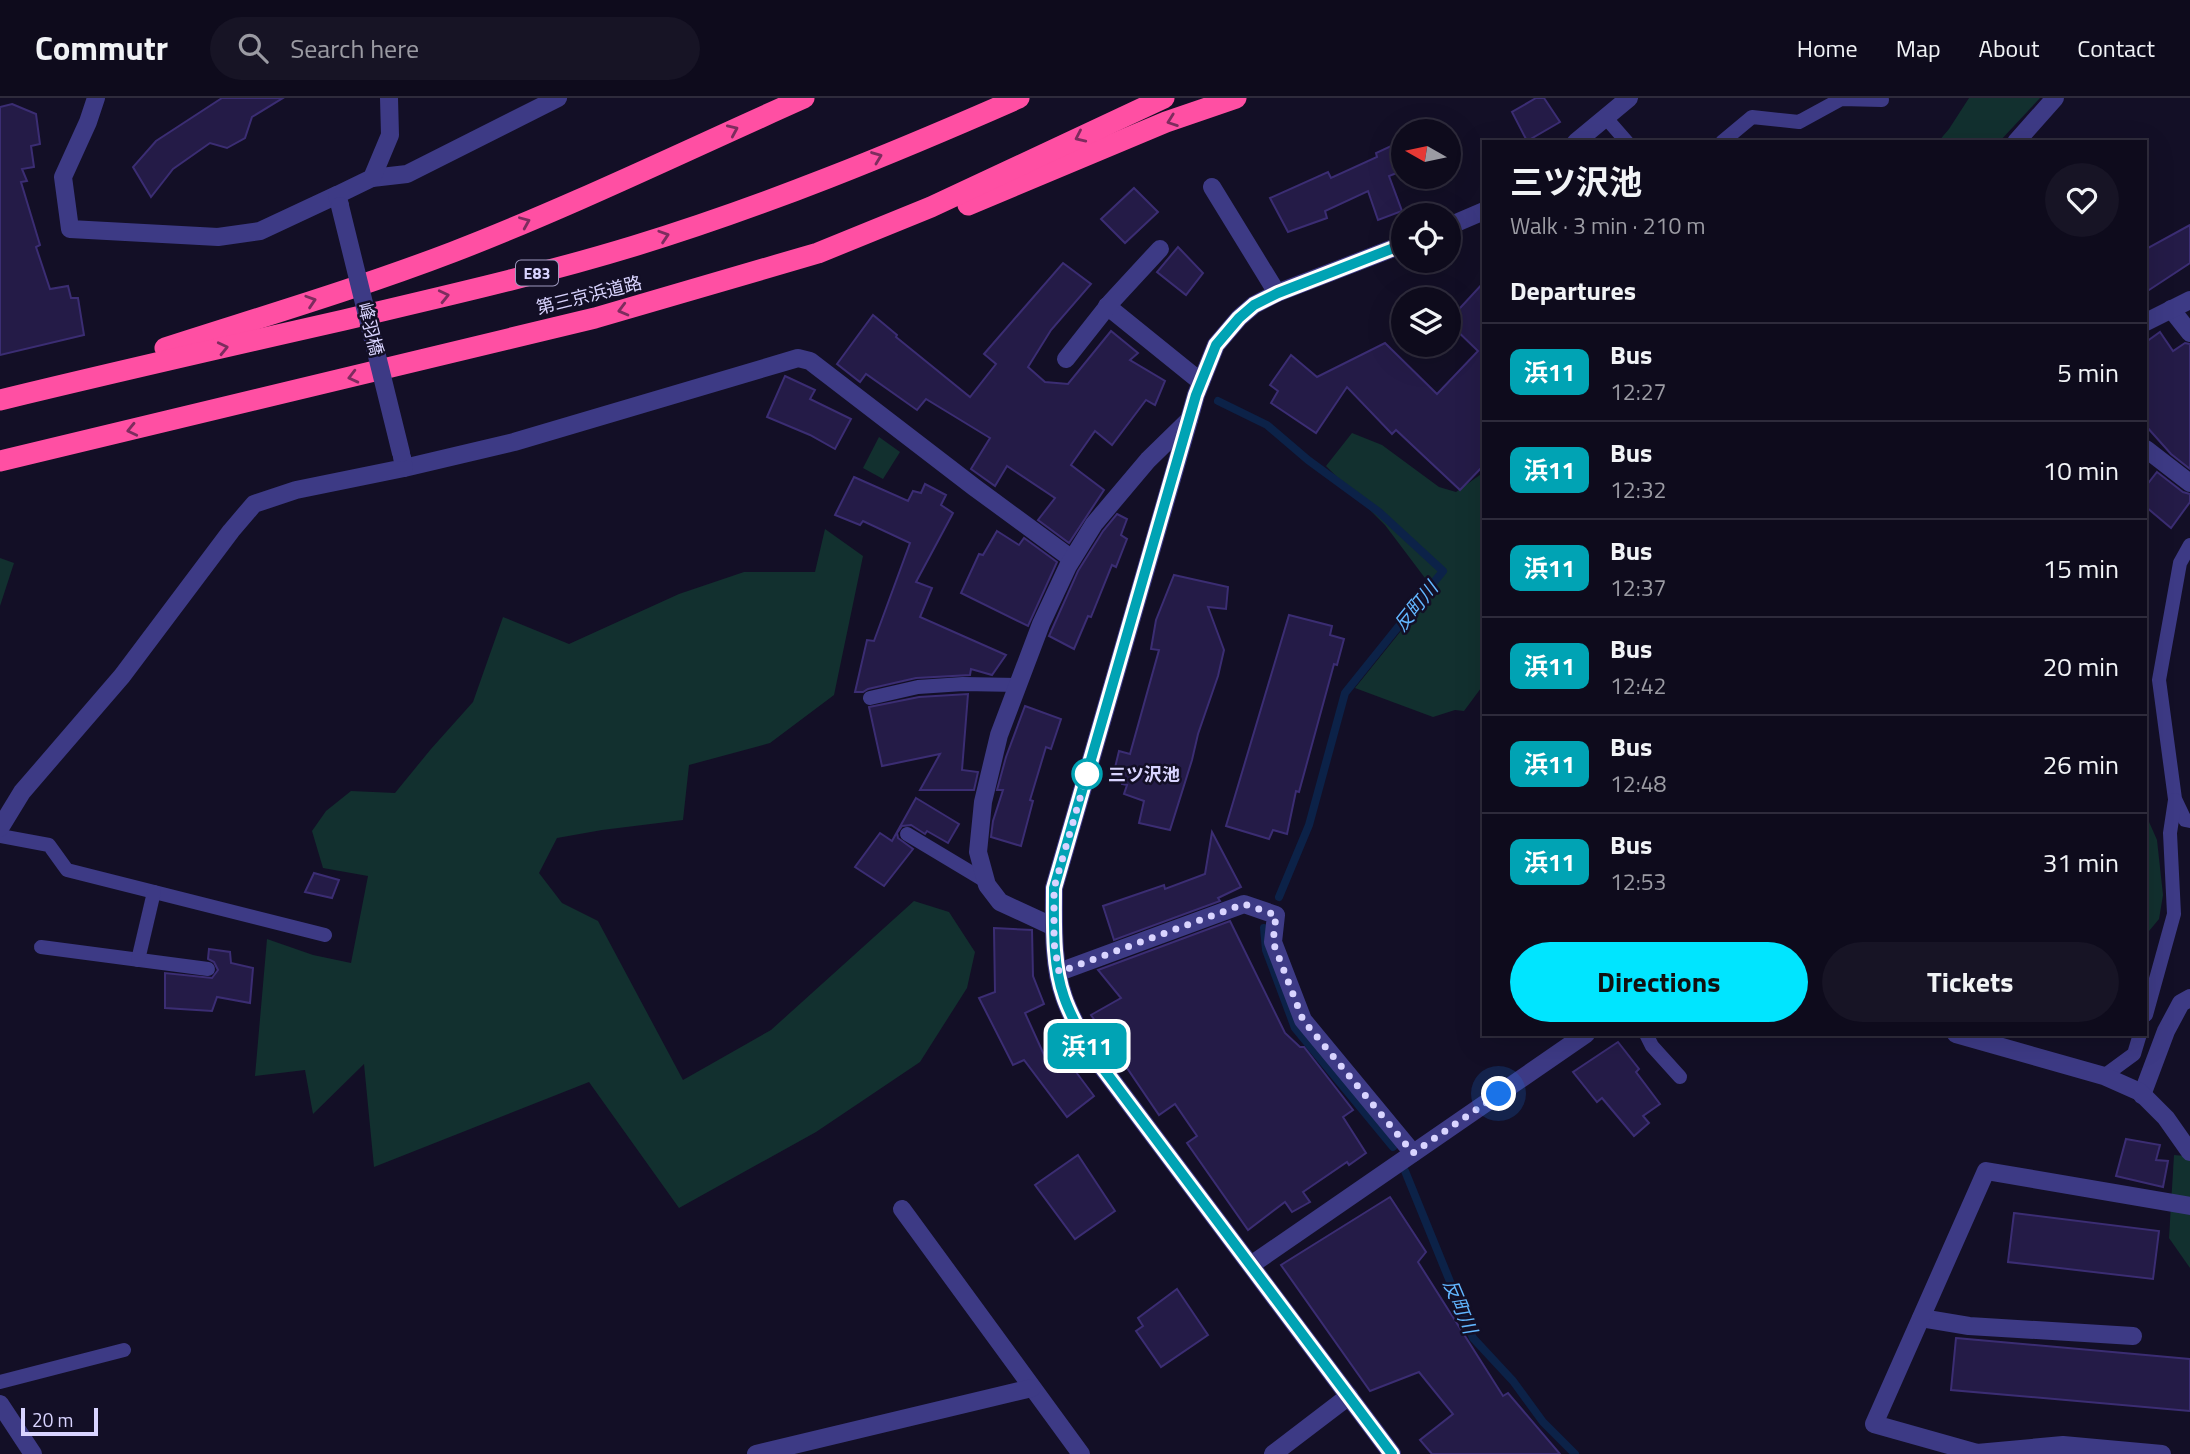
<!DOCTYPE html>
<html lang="en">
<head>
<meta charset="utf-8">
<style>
  body { margin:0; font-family:"Titillium Web","Noto Sans JP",sans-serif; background:#171425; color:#f1f3f6; height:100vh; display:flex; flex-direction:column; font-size:26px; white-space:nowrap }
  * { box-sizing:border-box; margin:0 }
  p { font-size:23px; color:#9b9ba3 }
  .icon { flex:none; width:38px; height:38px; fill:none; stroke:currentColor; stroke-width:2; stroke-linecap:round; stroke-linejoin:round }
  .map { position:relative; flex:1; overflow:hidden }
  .side { position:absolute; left:1482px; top:42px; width:665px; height:896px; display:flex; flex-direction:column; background:#0e0b1c; border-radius:0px; box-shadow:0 7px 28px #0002,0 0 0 2px #2e2b3b }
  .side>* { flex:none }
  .badge { padding:0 14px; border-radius:10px; font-size:24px; line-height:46px }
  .needle { width:46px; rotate:279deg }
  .fabs { position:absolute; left:1391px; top:21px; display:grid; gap:14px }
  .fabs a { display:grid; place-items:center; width:70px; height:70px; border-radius:50%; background:#0e0b1c; box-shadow:0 7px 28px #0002,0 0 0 2px #2e2b3b; font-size:35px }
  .scale { position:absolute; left:21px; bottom:18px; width:77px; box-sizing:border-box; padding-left:7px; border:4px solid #d9d4ff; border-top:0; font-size:19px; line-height:24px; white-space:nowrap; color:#d9d4ff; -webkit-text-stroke:5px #130f26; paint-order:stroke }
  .you { position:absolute; width:35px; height:35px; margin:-18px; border:5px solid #fff; border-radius:50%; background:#1a73e8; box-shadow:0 0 0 10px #1a73e833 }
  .map>.badge { position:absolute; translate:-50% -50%; box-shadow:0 0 0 4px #fff }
  h2 { padding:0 28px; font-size:26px; line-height:63px }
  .round { display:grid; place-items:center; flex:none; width:74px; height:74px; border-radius:37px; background:#171425 }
  .headline { display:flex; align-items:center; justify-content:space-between; height:119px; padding:0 28px }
  h1 { font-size:33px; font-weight:700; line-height:52px }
  .cta { display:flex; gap:14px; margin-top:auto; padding:14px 28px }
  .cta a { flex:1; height:80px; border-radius:42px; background:#00e5ff; color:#111; font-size:28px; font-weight:700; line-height:80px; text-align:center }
  .cta a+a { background:#171425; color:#f1f3f6 }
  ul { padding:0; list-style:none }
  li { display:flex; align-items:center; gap:21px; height:98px; padding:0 28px; border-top:2px solid #2e2b3b }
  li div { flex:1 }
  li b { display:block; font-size:26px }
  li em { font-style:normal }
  li .badge { min-width:77px; font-weight:700; text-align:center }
  header { display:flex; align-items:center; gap:42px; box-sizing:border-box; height:98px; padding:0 35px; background:#0e0b1c; border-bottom:2px solid #2e2b3b }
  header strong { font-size:33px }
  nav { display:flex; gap:38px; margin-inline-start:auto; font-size:24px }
  .search { width:490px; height:63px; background:#171425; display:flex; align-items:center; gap:18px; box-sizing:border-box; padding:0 24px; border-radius:38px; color:#9b9ba3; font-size:26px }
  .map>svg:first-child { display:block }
</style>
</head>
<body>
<header>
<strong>Commutr</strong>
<div class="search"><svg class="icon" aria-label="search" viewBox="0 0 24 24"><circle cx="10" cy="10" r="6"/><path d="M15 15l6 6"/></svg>Search here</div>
<nav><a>Home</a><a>Map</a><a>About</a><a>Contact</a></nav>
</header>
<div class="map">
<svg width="2190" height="1356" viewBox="0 0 2190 1356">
  <rect width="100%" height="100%" fill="#130f26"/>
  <!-- green -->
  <g fill="#12302f">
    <polygon points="1969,0 2040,0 1999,44 1938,44 1949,31"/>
    <polygon points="1352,335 1382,347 1439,389 1456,394 1484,374 1484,586 1464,613 1455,612 1433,619 1355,590 1434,492 1385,427 1326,368"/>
    <polygon points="879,339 900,354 883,381 863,370"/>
    <polygon points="825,431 863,458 834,597 770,645 689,667 683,722 602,732 557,740 539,775 562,805 598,823 683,982 771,932 914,803 949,814 975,854 967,890 920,964 816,1034 679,1110 589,984 374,1069 364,966 313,1016 305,972 255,978 267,841 313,857 351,865 368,778 323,770 312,733 326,713 351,693 395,695 431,651 473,604 503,519 569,546 679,496 744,474 815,474"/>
    <polygon points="0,460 14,465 0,508"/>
    <polygon points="2146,717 2157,742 2163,797 2159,821 2149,833 2146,855"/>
    <polygon points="2174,1057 2185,1058 2190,1063 2190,1170 2169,1140"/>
  </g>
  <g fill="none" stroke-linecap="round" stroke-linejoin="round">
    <!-- stream -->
    <g stroke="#0c2248" stroke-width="8">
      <polyline points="1218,303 1267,327 1308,362 1379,414 1443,473 1345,595 1309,727 1279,799"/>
      <polyline points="1264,830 1266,852 1295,930 1393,1049"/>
      <polyline points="1405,1073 1473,1240 1513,1283 1543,1324 1575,1356"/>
    </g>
  </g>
  <!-- building -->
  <g fill="#241b47" stroke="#3b2d73" stroke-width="2">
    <polygon points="222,0 283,0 252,19 245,40 227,50 210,45 173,71 151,99 133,69 156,43"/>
    <polygon points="1536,0 1544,0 1560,24 1527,43 1512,14"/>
    <polygon points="12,6 36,16 40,46 31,48 34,69 22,71 27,83 21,84 40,147 36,149 50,191 68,188 71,200 78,200 84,237 0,257 0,9"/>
    <polygon points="1404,42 1404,72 1389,78 1402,113 1378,122 1368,93 1325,113 1327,120 1288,134 1270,100 1328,74 1331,80 1377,59 1376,55"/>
    <polygon points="1134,90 1158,114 1125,145 1101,121"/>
    <polygon points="2190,127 2190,165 2146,194 2146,151"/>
    <polygon points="1178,149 1203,175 1186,197 1157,174"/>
    <polygon points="1063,165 1091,186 1051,232 1028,269 1045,284 1068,286 1111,233 1138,255 1130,262 1165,283 1155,307 1146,302 1112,347 1095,333 1071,367 1104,392 1069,445 1038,422 1055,400 1007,368 995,388 971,371 990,340 926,301 917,312 866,276 860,284 837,266 873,217 897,237 896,239 970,299 996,266 984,256"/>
    <polygon points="1484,184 1484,367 1460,392 1396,332 1392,336 1347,289 1316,335 1271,305 1278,293 1270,287 1291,257 1317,279 1385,245 1437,296 1478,253 1449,225 1449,222"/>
    <polygon points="2160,234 2173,253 2185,245 2190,246 2190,371 2171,356 2146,328 2146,244"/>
    <polygon points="785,278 815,292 810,301 851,321 835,351 810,337 767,319"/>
    <polygon points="2157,374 2183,394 2190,396 2190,404 2171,430 2146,409 2146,388"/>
    <polygon points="854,379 908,403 913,393 921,395 925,386 946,397 941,407 953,415 916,484 932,490 920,519 1006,557 992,577 971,571 970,577 916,580 868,591 863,594 855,594 867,542 874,543 910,445 863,423 860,427 835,417"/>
    <polygon points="1117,416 1127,421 1121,437 1127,441 1116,469 1112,467 1091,519 1088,518 1074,551 1049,538 1078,473 1103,433"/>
    <polygon points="997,433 1019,447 1024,440 1057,464 1028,528 961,495 979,456 983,457"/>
    <polygon points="1174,477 1228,489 1226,511 1208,509 1224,552 1218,578 1198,636 1192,662 1170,732 1139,725 1144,703 1124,696 1127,687 1122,686 1122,681 1113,678 1119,653 1130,656 1159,552 1151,551 1156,522"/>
    <polygon points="1289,517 1332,528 1330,537 1344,541 1337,567 1334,566 1299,694 1296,693 1287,736 1273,732 1269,741 1226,728"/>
    <polygon points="968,596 962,672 978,674 974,692 920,692 940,656 882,668 869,609 919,599"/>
    <polygon points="1025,608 1061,621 1051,651 1046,649 1030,702 1033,703 1021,748 991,739 993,723 1003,692 997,692 1006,659"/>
    <polygon points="916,700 959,726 948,745 927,733 925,736 911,727 902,728 897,735 898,740 913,751 884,788 855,769 880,735 892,743"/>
    <polygon points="1212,734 1241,789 1218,800 1220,803 1114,842 1103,808 1164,787 1165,791 1205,776"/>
    <polygon points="314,775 339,782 332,800 305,794"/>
    <polygon points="1230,823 1285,935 1300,949 1304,949 1353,1012 1343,1019 1366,1055 1349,1067 1347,1064 1303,1094 1310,1104 1292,1114 1285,1104 1248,1132 1187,1045 1197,1038 1175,1006 1159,1017 1091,917 1121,900 1098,872"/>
    <polygon points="994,830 1032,832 1033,878 1044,906 1025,915 1045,959 1058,950 1094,998 1067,1019 1024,962 1013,967 979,900 995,894"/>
    <polygon points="209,851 230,854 231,865 253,870 250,905 217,899 212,913 165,910 165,875 212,880 218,872 214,864 208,861"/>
    <polygon points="1618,944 1639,971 1636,974 1660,1006 1643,1018 1649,1025 1634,1038 1602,1000 1597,1004 1573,974"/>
    <polygon points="2126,1041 2160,1047 2156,1062 2168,1063 2163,1089 2116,1078"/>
    <polygon points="1078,1057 1115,1113 1075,1141 1035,1087"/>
    <polygon points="1390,1099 1426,1154 1418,1164 1503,1298 1508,1295 1560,1356 1432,1356 1420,1342 1453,1316 1419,1274 1370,1293 1281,1167"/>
    <polygon points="2014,1115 2159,1133 2153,1181 2008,1164"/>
    <polygon points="1177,1191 1208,1237 1161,1269 1136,1233 1143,1228 1138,1220"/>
    <polygon points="1956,1240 2190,1261 2190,1313 1951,1292"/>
  </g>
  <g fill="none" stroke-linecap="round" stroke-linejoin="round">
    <!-- service -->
    <g stroke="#3d3a85" stroke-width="14">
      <polyline points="1606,20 1627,44"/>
      <polyline points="1722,44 1752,19 1799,24 1841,1 1882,2"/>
      <polyline points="2190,447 2180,465 2159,582 2175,701 2185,722 2190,723"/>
      <polyline points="870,600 918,589 963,586 1018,587"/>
      <polyline points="907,736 987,784"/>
      <polyline points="0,738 49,747 67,772 325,837"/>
      <polyline points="41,849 208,871"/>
      <polyline points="138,862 154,794"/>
      <polyline points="2146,917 2174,816 2170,735 2175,702"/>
      <polyline points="1646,936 1652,948 1680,979"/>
      <polyline points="2104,978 2134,956 2140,936"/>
      <polyline points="0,1284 124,1252"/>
    </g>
    <!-- minor -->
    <g stroke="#3d3a85" stroke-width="18">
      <polyline points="96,0 88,24 63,79 70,131 218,139 260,133 337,97"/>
      <polyline points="2016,44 2055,0"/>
      <polyline points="372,80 407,76 558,0"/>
      <polyline points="1212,89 1277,195"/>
      <polyline points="340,107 337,97 372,80 390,37 389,0"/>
      <polyline points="1107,208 1201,284"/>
      <polyline points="2171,211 2190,235"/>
      <polyline points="2146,224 2190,202"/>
      <polyline points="1066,261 1111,204 1160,151"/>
      <polyline points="2146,351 2190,385"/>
      <polyline points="404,370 514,344 798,260 810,263 974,389 1072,461"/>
      <polyline points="0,730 22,694 122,578 231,433 254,406 296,392 404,370 402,359"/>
      <polyline points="1054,829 1000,804 987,787 978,754 983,704 999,637 1041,526 1068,468 1094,426 1148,362 1189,322"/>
      <polyline points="1059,874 1244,806 1276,817 1273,844 1303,922 1413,1055"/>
      <polyline points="2142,997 2166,933 2181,905 2190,900"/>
      <polyline points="902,1111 1081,1356"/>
      <polyline points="1921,1220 1969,1228 2133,1238"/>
      <polyline points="0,1306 33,1356"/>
      <polyline points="756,1356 1032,1290"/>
      <polyline points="1273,1356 1349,1298"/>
      <polyline points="2162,1356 2063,1347 1977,1355 1874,1326 1986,1073 2190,1108"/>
    </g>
    <!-- tertiary -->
    <g stroke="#3d3a85" stroke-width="18">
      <polyline points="1576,44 1629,0"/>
      <polyline points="1449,128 1484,113"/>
      <polyline points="1956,936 2104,978 2140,994 2166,1020 2190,1054"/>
      <polyline points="1251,1167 1586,936"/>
      <path d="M 1392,1356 L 1090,953 C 1081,936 1070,917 1064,899 C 1052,866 1054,824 1054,790 L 1189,322 L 1196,297 L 1216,247 L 1239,220 L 1254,207 L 1277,195 L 1404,146"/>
    </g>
    <!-- motorway -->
    <g stroke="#ff4fa3" stroke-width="21">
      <polyline points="968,107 1166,24 1236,0"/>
      <path d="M 165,250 C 261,219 359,190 453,154 C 572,108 687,52 804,0"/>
      <path d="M 0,302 C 115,274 229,248 344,222 C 441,199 539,177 634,148 C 765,108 894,55 1019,0"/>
      <polyline points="0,363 595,220 818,155 931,109 1164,0"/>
    </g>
    <!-- minor-bridge -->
    <polyline stroke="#3d3a85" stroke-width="18" points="340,108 401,355"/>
  </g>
  <!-- one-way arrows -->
  <defs><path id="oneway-chevron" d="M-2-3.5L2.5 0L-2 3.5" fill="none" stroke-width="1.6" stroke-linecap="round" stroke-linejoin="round" transform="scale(1.75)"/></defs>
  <g stroke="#7d2c5e">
    <use href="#oneway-chevron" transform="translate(1172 23) rotate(160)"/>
    <use href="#oneway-chevron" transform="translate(733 32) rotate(-24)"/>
    <use href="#oneway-chevron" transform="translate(1080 39) rotate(155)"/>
    <use href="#oneway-chevron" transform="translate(877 59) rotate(-21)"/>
    <use href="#oneway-chevron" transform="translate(525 124) rotate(-23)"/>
    <use href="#oneway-chevron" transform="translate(664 138) rotate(-18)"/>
    <use href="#oneway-chevron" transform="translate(444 198) rotate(-13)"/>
    <use href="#oneway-chevron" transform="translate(311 203) rotate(-18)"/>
    <use href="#oneway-chevron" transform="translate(623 212) rotate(165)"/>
    <use href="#oneway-chevron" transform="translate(223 250) rotate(-13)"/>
    <use href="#oneway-chevron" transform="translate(353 279) rotate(166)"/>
    <use href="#oneway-chevron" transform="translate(132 332) rotate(167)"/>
  </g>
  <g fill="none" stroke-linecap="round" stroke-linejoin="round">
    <!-- line casing -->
    <g stroke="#fff" stroke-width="16">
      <path id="line" d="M 1392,1356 L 1090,953 C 1081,936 1070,917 1064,899 C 1052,865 1054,825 1054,790 L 1196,297 L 1216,247 L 1239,220 L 1254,207 L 1278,195 L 1404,146"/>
    </g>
    <!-- line -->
    <use href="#line" stroke="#00a3b4" stroke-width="10"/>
    <!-- walk -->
    <polyline stroke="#d9d4ff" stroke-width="7" stroke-dasharray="0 12.6" points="1087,676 1054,790 1054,845 1059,874 1244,806 1276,817 1273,844 1303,922 1413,1055 1499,996"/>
  </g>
  <!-- markers -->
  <circle fill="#fff" stroke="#00a3b4" stroke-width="3.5" cx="1087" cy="676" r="14"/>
  <g text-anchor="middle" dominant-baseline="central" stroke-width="5" stroke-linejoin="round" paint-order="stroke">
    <!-- shield labels -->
    <rect fill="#130f26" stroke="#9e99be" stroke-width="2" x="516" y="162.5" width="42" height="25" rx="5"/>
    <g font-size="16" font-weight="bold" fill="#d9d4ff">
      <text x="537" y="175">E83</text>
    </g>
    <!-- street labels -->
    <g font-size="18" fill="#d9d4ff" stroke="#130f26">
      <text transform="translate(589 197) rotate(-14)">第三京浜道路</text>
      <text transform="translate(371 231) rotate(76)">峰羽橋</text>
    </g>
    <!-- stop labels -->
    <g font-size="18" font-weight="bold" fill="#d9d4ff" stroke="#130f26" text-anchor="start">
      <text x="1108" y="676">三ツ沢池</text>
    </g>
    <!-- water labels -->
    <g font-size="19" font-style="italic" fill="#62b6ff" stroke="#130f26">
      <text transform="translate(1415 508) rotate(-51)">反町川</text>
      <text transform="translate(1461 1208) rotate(67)">反町川</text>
    </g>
  </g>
</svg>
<div class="fabs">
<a><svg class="needle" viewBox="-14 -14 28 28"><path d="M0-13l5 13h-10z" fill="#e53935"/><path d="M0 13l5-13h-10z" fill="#9b9ba3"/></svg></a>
<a><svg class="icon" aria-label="locate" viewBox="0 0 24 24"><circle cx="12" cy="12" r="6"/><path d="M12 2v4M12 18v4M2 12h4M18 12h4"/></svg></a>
<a><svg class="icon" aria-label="layers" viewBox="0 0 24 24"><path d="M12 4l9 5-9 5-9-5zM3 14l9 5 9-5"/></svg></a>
</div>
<div class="scale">20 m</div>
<div class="you" style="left:1499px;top:996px"></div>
<b class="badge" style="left:1087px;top:948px;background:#00a3b4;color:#fff">浜11</b>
<section class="side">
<div class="headline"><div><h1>三ツ沢池</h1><p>Walk · 3 min · 210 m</p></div><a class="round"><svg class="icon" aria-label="heart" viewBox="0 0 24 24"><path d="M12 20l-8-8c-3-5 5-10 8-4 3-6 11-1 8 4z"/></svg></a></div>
<h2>Departures</h2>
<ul>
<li><span class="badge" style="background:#00a3b4;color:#fff">浜11</span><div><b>Bus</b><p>12:27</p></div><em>5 min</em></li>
<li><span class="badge" style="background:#00a3b4;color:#fff">浜11</span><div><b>Bus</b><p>12:32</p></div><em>10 min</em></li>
<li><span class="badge" style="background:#00a3b4;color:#fff">浜11</span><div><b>Bus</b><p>12:37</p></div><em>15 min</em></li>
<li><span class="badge" style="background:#00a3b4;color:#fff">浜11</span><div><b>Bus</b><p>12:42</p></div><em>20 min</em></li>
<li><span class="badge" style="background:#00a3b4;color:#fff">浜11</span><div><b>Bus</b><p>12:48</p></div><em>26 min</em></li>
<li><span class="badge" style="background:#00a3b4;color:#fff">浜11</span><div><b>Bus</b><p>12:53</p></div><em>31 min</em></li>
</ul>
<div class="cta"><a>Directions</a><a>Tickets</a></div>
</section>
</div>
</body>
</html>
